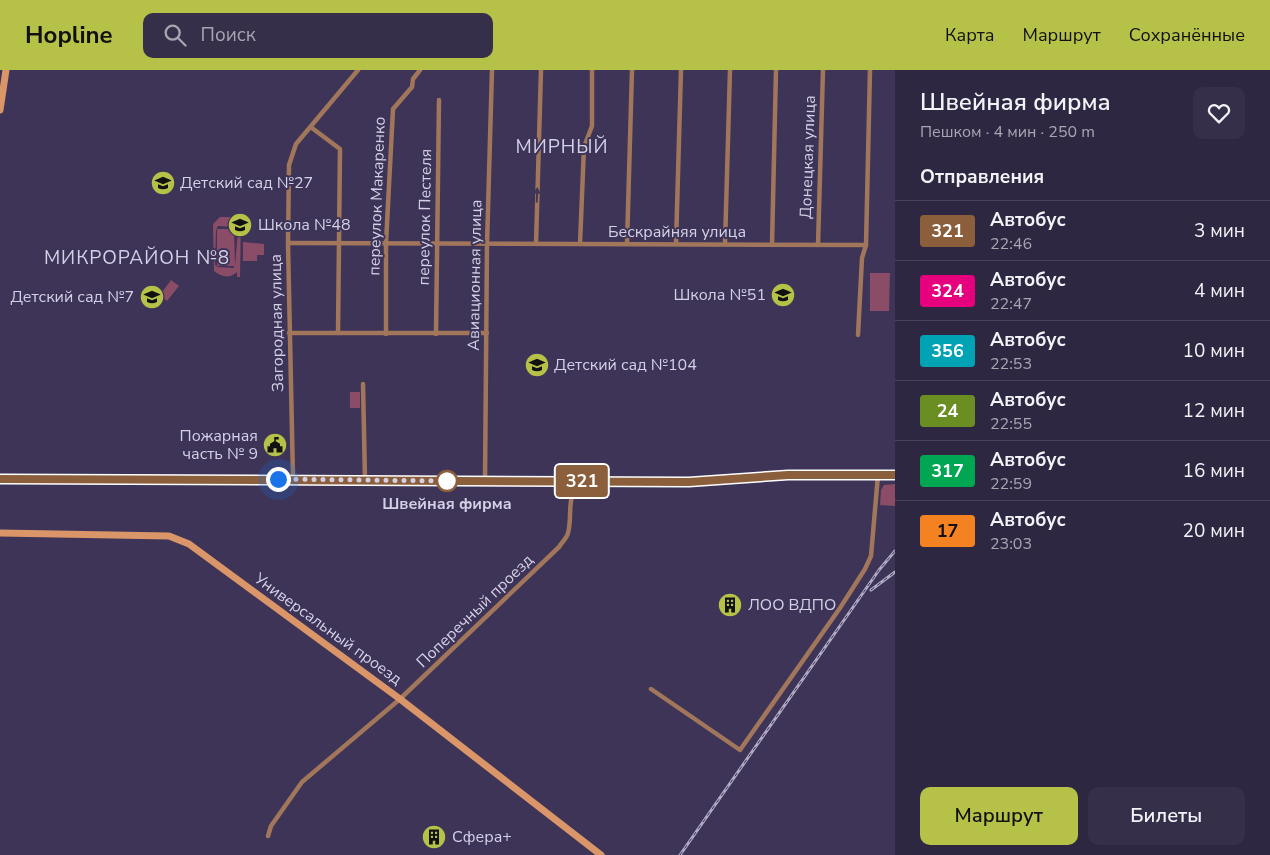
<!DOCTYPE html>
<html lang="ru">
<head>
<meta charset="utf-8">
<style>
  body { margin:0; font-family:"Nunito Sans",sans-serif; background:#362f49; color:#f1f3f6; height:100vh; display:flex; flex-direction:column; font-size:19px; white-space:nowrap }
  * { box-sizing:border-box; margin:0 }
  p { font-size:16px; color:#a7a5b2 }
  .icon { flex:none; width:28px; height:28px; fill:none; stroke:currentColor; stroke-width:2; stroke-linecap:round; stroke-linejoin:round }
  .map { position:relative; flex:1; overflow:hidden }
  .details { display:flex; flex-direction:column; background:#2e2742; width:375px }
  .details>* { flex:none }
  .badge { padding:0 10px; border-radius:4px; font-size:18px; line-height:32px }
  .you { position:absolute; width:25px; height:25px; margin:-12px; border:4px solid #fff; border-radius:50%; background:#1a73e8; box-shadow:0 0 0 8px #1a73e833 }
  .map>.badge { position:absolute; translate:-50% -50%; box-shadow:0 0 0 2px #fff }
  h2 { padding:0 25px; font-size:19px; line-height:45px }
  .round { display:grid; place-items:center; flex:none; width:52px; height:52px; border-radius:10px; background:#362f49 }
  .summary { display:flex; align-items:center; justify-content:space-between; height:85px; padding:0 25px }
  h1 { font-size:24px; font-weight:600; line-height:38px }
  .primary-button { display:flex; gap:10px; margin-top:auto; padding:10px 25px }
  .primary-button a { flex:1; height:58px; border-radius:10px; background:#b6c148; color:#111; font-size:20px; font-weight:600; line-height:58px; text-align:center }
  .primary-button a+a { background:#362f49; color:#f1f3f6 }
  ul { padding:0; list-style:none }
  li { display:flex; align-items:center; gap:15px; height:60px; padding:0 25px; border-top:1px solid #49445b }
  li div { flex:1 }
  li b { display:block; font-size:19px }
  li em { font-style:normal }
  li .badge { min-width:55px; font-weight:700; text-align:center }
  header { display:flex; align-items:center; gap:30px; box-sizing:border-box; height:70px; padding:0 25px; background:#b6c148; color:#111 }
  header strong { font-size:24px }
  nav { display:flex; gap:28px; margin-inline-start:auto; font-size:18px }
  .search { width:350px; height:45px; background:#362f49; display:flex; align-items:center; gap:12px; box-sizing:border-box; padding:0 18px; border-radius:10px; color:#a7a5b2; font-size:19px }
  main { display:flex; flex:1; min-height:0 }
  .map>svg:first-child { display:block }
</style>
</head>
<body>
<header>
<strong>Hopline</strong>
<div class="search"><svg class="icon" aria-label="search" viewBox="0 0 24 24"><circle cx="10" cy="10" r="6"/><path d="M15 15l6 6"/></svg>Поиск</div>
<nav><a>Карта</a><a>Маршрут</a><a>Сохранённые</a></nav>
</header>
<main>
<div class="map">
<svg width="895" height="785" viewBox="0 0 895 785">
  <rect width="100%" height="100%" fill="#3d3458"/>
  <!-- green -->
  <g fill="#8a4c66" fill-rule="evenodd">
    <path d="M 220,147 L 232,147 L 237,150 L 237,148 L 241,148 L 240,207 L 237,207 L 237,202 C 229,209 222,207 214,201 L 213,154 ZM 218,156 L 235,157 L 238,161 L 235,196 L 234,159 L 217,159 L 217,196 L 234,196 L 234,198 L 218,197 L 215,195 L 216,160 Z"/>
    <polygon points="243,172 264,174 264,185 257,185 257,191 243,191"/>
    <polygon points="870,203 890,203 889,241 870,241"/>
    <polygon points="171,210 179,216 167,231 160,225"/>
    <rect x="350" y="322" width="10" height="16"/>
    <polygon points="895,414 895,436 880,435 881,420 884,415"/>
  </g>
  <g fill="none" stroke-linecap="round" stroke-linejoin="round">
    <!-- street -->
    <g stroke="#a1765a" stroke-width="4.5">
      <polyline points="312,58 340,79 338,263"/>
      <polyline points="288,173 866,175"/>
      <polyline points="536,174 541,0"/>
      <polyline points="580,174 584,77 592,56 592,0"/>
      <polyline points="627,174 632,0"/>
      <polyline points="676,174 681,0"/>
      <polyline points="725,174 730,0"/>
      <polyline points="772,175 776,0"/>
      <polyline points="818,175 823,0"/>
      <polyline points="289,263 487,263"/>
      <polyline points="386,264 386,173 393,39 412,17 413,9 420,0"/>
      <polyline points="436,264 439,30"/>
      <polyline points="858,265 862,188 866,175 870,0"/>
      <polyline points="363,314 365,410"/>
      <polyline points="293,409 288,173 289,95 296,74 358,0"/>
      <polyline points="485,411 487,174 492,0"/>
      <polyline points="562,412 571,428"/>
      <polyline points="651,619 740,680 840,538 865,499 871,486 878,405"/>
      <path d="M 268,766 L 271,756 L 302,712 L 400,629 L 559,477 C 562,472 567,468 568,463 C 573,445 565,426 581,413"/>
    </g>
    <!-- secondary -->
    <g stroke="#da9668" stroke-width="7">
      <polyline points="0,40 6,0"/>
      <polyline points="0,463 169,466 189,474 400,629 601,785"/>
    </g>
    <!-- primary -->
    <polyline stroke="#fab385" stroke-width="8" points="0,409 689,412 788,405 895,405"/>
    <!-- rail casing -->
    <g stroke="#b0abc4" stroke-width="3">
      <g id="rail">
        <polyline points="871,520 895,502"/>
        <polyline points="680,785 879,500 895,481"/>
      </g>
    </g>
    <!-- rail -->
    <use href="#rail" stroke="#3d3458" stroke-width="1" stroke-dasharray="4" stroke-linecap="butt"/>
  </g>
  <!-- one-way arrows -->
  <defs><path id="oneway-solid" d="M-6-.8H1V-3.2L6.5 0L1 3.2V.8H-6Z" transform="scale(1.25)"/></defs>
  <use fill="#423758" href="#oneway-solid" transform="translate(537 125) rotate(-88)"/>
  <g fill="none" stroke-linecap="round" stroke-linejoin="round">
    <!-- line casing -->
    <g stroke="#fff" stroke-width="11">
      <polyline id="line" points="0,409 689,412 788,405 895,405"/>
    </g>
    <!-- line -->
    <use href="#line" stroke="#8b5e3c" stroke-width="8"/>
    <!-- walk -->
    <polyline stroke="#d4d0e6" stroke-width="5" stroke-dasharray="0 9" points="278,409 447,411"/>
  </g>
  <!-- icons -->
  <defs>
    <g id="school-disc" transform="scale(1.25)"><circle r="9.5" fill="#b6c148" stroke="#3d3458"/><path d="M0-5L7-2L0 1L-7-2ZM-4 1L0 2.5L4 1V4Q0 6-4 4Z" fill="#111"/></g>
    <g id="civic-disc" transform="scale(1.25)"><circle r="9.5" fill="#b6c148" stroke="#3d3458"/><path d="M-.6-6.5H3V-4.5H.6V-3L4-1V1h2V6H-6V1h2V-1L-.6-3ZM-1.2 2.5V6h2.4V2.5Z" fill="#111"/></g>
    <g id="building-disc" transform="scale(1.25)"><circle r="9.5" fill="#b6c148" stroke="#3d3458"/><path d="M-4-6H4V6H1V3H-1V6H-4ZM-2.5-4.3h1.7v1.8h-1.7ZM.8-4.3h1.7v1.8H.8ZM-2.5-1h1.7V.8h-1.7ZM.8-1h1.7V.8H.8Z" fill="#111"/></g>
  </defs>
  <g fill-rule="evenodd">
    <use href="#school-disc" x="163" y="113"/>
    <use href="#school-disc" x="240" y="155"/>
    <use href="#school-disc" x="783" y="225"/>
    <use href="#school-disc" x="152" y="227"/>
    <use href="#school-disc" x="537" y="295"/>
    <use href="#civic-disc" x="275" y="375"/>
    <use href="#building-disc" x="730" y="535"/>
    <use href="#building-disc" x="434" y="767"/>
  </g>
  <!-- markers -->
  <circle fill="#fff" stroke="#8b5e3c" stroke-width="2.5" cx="447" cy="411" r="10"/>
  <g text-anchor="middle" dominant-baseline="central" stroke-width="4" stroke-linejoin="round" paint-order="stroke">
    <!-- street labels -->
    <g font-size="16" fill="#d4d0e6" stroke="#3d3458">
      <text transform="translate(808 87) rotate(-88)">Донецкая улица</text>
      <text transform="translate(377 126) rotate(-88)">переулок Макаренко</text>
      <text transform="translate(425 147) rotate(-89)">переулок Пестеля</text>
      <text x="677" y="162">Бескрайняя улица</text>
      <text transform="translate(475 205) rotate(-89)">Авиационная улица</text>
      <text transform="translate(277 253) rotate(-91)">Загородная улица</text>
      <text transform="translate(475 541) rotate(-44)">Поперечный проезд</text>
      <text transform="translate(328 559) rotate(36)">Универсальный проезд</text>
    </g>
    <!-- poi labels -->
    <g font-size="16" fill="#d4d0e6" stroke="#3d3458" text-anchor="start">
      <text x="180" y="113">Детский сад №27</text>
      <text x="258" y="155">Школа №48</text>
      <text x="766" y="225" text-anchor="end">Школа №51</text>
      <text x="134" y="227" text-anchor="end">Детский сад №7</text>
      <text x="554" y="295">Детский сад №104</text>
      <text x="258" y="366" text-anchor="end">Пожарная<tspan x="258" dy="18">часть № 9</tspan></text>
      <text x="748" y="535">ЛОО ВДПО</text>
      <text x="452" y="767">Сфера+</text>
    </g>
    <!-- stop labels -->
    <g font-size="16" font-weight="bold" fill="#d4d0e6" stroke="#3d3458">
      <text x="447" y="434">Швейная фирма</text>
    </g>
    <!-- quarter labels -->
    <g font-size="19" letter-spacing="1" fill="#d4d0e6" stroke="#3d3458">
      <text x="562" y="77">МИРНЫЙ</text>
      <text x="137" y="188">МИКРОРАЙОН №8</text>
    </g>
  </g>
</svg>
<div class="you" style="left:278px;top:409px"></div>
<b class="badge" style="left:582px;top:411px;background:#8b5e3c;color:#fff">321</b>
</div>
<section class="details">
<div class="summary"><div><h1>Швейная фирма</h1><p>Пешком · 4 мин · 250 m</p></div><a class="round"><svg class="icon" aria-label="heart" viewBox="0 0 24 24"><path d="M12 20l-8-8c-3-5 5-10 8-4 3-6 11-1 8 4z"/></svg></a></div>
<h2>Отправления</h2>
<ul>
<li><span class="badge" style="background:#8b5e3c;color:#fff">321</span><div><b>Автобус</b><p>22:46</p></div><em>3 мин</em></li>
<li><span class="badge" style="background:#e6007e;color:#fff">324</span><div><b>Автобус</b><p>22:47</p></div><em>4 мин</em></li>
<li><span class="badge" style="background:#00a3b4;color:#fff">356</span><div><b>Автобус</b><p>22:53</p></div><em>10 мин</em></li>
<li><span class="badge" style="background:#6b8e23;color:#fff">24</span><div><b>Автобус</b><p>22:55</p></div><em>12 мин</em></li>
<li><span class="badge" style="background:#00a651;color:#fff">317</span><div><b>Автобус</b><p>22:59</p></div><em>16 мин</em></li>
<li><span class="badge" style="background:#f58220;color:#111">17</span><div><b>Автобус</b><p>23:03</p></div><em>20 мин</em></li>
</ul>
<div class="primary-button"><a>Маршрут</a><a>Билеты</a></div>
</section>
</main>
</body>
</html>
